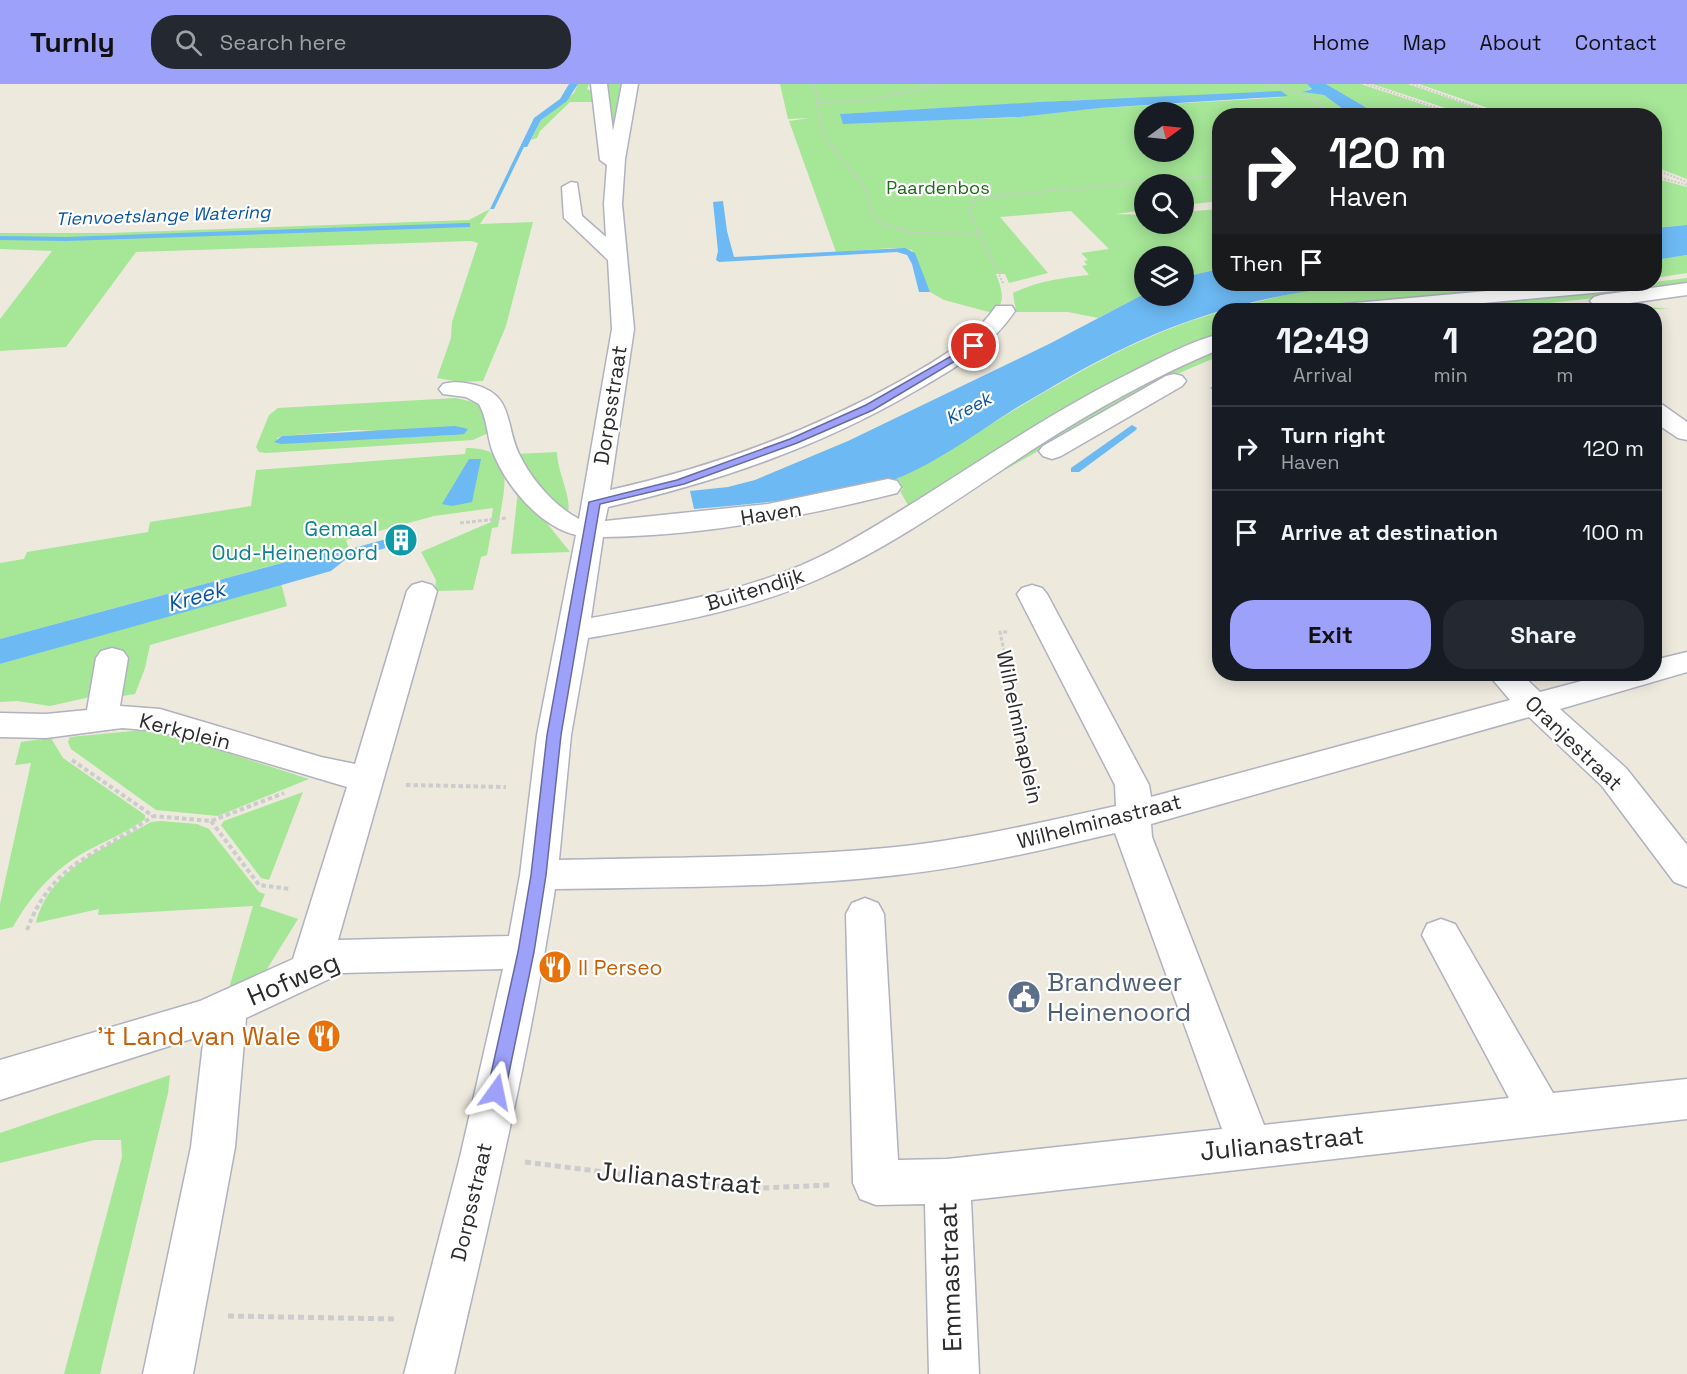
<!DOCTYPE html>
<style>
:root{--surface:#171b24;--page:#242831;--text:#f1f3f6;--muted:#9ea1a6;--line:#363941;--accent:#9ea1fa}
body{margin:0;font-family:"Space Grotesk",sans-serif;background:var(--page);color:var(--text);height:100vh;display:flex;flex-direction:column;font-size:22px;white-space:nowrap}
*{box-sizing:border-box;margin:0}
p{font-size:20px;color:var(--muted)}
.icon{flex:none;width:33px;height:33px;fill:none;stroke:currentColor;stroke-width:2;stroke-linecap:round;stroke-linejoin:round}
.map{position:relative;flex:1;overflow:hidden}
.side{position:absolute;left:1212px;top:219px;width:450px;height:378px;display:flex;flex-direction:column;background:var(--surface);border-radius:24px;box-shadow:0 3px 15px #0003}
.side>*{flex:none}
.hud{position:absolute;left:1212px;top:24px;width:450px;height:183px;border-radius:24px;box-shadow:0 3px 15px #0003;background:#202124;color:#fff;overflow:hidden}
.needle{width:39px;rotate:75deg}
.tools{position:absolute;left:1134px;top:18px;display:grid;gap:12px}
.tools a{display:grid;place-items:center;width:60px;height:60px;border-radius:50%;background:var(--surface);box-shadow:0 3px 15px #0003;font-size:30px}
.pin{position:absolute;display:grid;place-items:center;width:51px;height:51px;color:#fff;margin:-26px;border:3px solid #fff;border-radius:50%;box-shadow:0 2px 6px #0007}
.me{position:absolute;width:66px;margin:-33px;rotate:12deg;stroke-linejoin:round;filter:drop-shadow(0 0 4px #0008)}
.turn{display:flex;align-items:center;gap:21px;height:126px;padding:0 18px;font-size:27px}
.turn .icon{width:78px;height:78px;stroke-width:2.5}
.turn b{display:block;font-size:42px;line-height:51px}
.then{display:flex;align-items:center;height:57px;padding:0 18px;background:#0003;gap:12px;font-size:22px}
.eta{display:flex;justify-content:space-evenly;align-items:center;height:102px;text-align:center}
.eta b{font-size:36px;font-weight:700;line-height:42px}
.primary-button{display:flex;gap:12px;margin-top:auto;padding:12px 18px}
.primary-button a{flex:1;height:69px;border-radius:24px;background:var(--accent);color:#111;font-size:24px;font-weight:700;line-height:69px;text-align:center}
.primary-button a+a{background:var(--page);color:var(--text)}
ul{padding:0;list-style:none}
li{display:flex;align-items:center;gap:18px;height:84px;padding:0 18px;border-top:2px solid var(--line)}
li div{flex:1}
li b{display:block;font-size:22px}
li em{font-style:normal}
header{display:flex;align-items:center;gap:36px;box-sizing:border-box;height:84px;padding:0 30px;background:var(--accent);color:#111}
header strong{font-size:28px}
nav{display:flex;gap:33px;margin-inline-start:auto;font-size:21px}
.search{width:420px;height:54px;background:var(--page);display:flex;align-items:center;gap:15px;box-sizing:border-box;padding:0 21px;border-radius:24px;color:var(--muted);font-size:22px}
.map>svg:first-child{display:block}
.green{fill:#a5e697;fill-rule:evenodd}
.water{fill:#6cb9f3}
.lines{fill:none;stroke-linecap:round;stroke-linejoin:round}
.stream{fill:#6cb9f3;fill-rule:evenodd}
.minor-casing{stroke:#b1b1bf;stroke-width:3}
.path-far3{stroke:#ccc;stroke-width:2;stroke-dasharray:2 1.5;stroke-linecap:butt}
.path-far2{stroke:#ccc;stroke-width:3;stroke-dasharray:4 2;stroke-linecap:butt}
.path-far1{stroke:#ccc;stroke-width:4;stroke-dasharray:4.5 3;stroke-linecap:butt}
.path{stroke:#ccc;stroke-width:5;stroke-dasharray:6 4;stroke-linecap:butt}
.minor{fill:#fff;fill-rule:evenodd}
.route{fill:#9ea1fa;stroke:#6769a2;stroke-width:1.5}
.labels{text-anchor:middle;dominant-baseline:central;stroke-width:4.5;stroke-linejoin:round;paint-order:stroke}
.far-park-label{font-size:18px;fill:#1c6b18;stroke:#fff}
.far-water-label{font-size:18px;font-style:italic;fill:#0954a1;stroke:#fff}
.street-label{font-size:21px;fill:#2b2b2b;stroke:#fff}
.culture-label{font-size:21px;fill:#0d838f;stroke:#fff;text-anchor:end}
.food-label{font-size:21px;fill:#c56008;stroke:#fff;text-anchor:start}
.water-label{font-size:22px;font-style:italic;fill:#0954a1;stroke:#fff}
.near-street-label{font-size:26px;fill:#2b2b2b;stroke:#fff}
.near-service-label{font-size:26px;fill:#4e5e75;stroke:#fff;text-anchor:start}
.near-food-label{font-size:26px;fill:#c56008;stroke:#fff;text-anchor:end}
</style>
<header>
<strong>Turnly</strong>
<div class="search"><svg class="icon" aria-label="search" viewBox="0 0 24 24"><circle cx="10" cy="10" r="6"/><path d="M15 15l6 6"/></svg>Search here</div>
<nav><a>Home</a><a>Map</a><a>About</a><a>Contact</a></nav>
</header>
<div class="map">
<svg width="1687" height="1290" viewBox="0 0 1687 1290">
<rect width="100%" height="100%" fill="#ede9dd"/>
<!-- green -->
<g class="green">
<polygon points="578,0 589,0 587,5 594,8 594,18 570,18 540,47 537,54 531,56 541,36 574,9"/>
<polygon points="604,0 623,0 614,59"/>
<path d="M 780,0 L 1307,0 L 1312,4 L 1303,8 L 1324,11 L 1351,31 L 1220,32 L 1219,117 L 1184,121 L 1184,100 L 1144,100 L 1144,126 L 1116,130 L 1144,131 L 1144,140 L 1184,140 L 1184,128 L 1219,125 L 1219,185 L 1184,193 L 1184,172 L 1144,172 L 1144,210 L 1098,234 L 1068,228 L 1016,228 L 1013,209 C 1038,197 1062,194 1089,191 L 1082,182 L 1087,181 L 1084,177 L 1088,176 L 1081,169 L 1109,165 L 1071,127 L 1000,133 L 1048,189 L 1009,199 L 1005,190 L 996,190 C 1001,203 1009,223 989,228 L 944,216 L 930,208 L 912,166 L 892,164 L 836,168 L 789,37 L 810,34 L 788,35 ZM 1287,13 L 1100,24 L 1008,34 L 926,36 L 840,30 L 1081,16 ZM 1144,28 L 1184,28 L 1184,68 L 1144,68 Z"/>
<polygon points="1326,0 1361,0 1455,31 1379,31"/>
<polygon points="1372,0 1408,0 1498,31 1467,31"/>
<polygon points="1419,0 1687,0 1687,95 1655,83 1654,32 1508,31"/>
<polygon points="1654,94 1687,103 1687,141 1655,144"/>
<polygon points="490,125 480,140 533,138 506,242 483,297 459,298 437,294 451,254 452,238 478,159 471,157 136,168 66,263 0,267 0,235 52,167 0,165 0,149 109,149 469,136"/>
<polygon points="1687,171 1687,189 1655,194 1654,176"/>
<polygon points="1687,194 1687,202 1641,209 1486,226 1368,226 1568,209"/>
<polygon points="1377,200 1609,200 1326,226 1224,226 1301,207"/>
<polygon points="1601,219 1670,225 1572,226 1568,223"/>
<path d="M 1219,228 L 1219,254 L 912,428 L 900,407 L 903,405 L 895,396 C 1003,338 1101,262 1219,228 Z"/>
<polygon points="1219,260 1219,272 1170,293 960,411 1085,325"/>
<path d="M 456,314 L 473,318 L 486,326 L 488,349 L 473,356 L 266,369 L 259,368 L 256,363 L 269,331 L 278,324 ZM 358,346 L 454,351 L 277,359 L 277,354 L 282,352 Z"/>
<path d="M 466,364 C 520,363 503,408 498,443 L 492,444 L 487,471 L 481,473 L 473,506 L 435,507 L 436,496 L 421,468 L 491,438 L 493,424 L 434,432 L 346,456 L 349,465 L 332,470 L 329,466 L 0,555 L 0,479 L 24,475 L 27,468 L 148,448 L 150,438 L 251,422 L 256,386 L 465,370 Z"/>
<path d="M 557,368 C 557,387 572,414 568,428 L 539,404 L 516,370 Z"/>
<polygon points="518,407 521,407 570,468 511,470"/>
<polygon points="281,499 287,522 150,561 145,584 135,610 122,612 126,571 97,577 90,613 50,622 17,617 0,618 0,580"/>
<polygon points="153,645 309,695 218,732 156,726 71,665 68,658 70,653"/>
<path d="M 51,654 L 63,674 L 145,731 L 145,735 C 126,749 103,758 83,769 C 52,787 30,813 13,843 L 0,846 L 0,820 L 31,679 L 15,681 L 21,658 Z"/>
<polygon points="303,708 269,796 261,794 221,741 224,737"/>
<path d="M 161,737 L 197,740 L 209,745 L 259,808 L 265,810 L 260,822 L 298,835 L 262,893 L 229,904 L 253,822 L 98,831 L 99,825 L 36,839 C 49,785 107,763 151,738 Z"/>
<polygon points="170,991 168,1009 100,1290 64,1290 122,1073 121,1056 94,1056 0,1079 0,1049"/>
</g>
<!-- water -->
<g class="water">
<polygon points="569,0 578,0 567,17 541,36 527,63 524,63 494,125 490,125 534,34 560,15"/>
<polygon points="1307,0 1326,0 1379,31 1351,31 1324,11 1302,8 1312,5"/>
<polygon points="1281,7 1288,12 1100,24 1020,33 843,40 840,30 1040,18"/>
<polygon points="723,117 727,147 734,173 905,164 915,169 930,208 919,208 912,180 907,171 897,168 719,178 716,176 718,167 713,118"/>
<polygon points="1687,141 1687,171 1655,176 1655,144"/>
<path d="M 1219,185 L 1220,200 L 1377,200 C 1286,205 1198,227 1116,268 C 1083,284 1052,303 1021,321 C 980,346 941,377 896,395 C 881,401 863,403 847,406 C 796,416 745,421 694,425 L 690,407 L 728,403 L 755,396 L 848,357 L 1051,259 L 1144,210 L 1184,212 L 1184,193 Z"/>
<polygon points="455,342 468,345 464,350 454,351 281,360 274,358 282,352"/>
<polygon points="469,375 481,375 472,418 452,422 442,420"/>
<polygon points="390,454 393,462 346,475 331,487 0,580 0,555 330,466 332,470"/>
</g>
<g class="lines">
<!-- stream -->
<g class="stream">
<polygon points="467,139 470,139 470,143 66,157 0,156 0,152 66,153"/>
<polygon points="1220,299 1220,306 1215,307 1210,304"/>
<polygon points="1132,341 1137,344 1136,346 1079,388 1071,388 1071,384"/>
</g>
<defs>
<g id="minor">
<path d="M 591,0 L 607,0 L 613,47 L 622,0 L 638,0 L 625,75 L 622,120 L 634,245 L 610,406 C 714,383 811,347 904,295 C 939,275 973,256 996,222 L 1012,222 L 1015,227 C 990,264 955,284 917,306 C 820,363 717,398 608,423 L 605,437 L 768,420 L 888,395 L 897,397 L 901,403 L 897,409 C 802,433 702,452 603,453 L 591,534 C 675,519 759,506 835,465 C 936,410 1028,339 1132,288 C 1160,274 1189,258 1220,250 L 1220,265 C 1155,292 1094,326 1035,364 C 966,409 897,460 821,494 C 747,527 666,540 588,554 L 571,651 L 559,776 C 671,773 785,774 896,763 C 971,755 1043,738 1116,722 L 1115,701 L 1017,510 L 1022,504 L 1032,501 L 1042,504 L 1047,510 L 1149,701 L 1151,713 L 1510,616 L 1488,590 L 1521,590 L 1540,608 L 1608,590 L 1654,590 L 1654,576 L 1687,568 L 1687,588 L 1560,625 L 1626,684 L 1687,761 L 1687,803 L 1674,798 L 1602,702 L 1529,633 L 1151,740 L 1152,753 L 1264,1041 L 1509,1014 L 1422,851 L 1427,840 L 1441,835 L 1455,840 L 1553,1009 L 1687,995 L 1687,1035 L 971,1116 L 979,1290 L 929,1290 L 925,1120 L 876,1121 L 860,1115 L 853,1099 L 846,830 L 852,819 L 865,814 L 878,819 L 884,830 L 898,1076 L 947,1075 L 1222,1045 L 1115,749 C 1043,766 971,783 897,791 C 784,804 669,803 555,805 C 530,968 491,1129 454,1290 L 404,1290 L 460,1073 L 503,885 L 342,889 L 246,934 L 235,1063 L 193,1290 L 143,1290 L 191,1063 L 204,951 L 0,1016 L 0,976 L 200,917 L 293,875 L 347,703 L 159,647 L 122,644 L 46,654 L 0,653 L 0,629 L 46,630 L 87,626 L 96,574 L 101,567 L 112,564 L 123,567 L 128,574 L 120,622 L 160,625 L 321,673 L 355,680 L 407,507 L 412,501 L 422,498 L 432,501 L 437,507 L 338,856 L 509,852 L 520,791 L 537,651 L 576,451 C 539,442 505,401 492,366 C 487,351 487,334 479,320 L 466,313 L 443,310 L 439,305 L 443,300 C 453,297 464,298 475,301 C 514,311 505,341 519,370 C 531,395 554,422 579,435 L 612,245 L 608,176 L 564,134 L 562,103 L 571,98 L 577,99 L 582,132 L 606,153 L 604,120 L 607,81 L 600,76 Z"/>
<polygon points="1687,199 1687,211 1601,223 1594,221 1590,217 1594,213 1601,211"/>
<polygon points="1563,200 1635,200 1632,204 1625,206 1408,226 1333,226 1336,221 1344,220"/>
<polygon points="1174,290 1182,292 1186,297 1182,302 1061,372 1052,375 1043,372 1039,367 1043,362 1166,292"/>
<polygon points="1654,319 1663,321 1687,338 1687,356 1678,354 1654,338"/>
</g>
</defs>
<!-- minor casing -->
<use href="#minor" class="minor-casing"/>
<!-- path-far3 -->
<g class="path-far3">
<polyline points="813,0 817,12 822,50 866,105 873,131 880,139 909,148 980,150"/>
<path d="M 1266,0 C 1287,6 1317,11 1329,32"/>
<polyline points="1367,0 1461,32"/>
<polyline points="1413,0 1502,32"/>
<polyline points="819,19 874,15 941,0"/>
<polyline points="1654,85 1687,98"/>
<polyline points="1654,92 1687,101"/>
<polyline points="1003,199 971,132 969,124 973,118 993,112 1220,91"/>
</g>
<!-- path-far2 -->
<g class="path-far2">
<polyline points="460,439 506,434"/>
<polyline points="1008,586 1000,548 1009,548"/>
</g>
<!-- path-far1 -->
<g class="path-far1">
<polyline points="1008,585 1036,717"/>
<polyline points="72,676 153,732 211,737 284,709"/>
<polyline points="406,701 506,703"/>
<polyline points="211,737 259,801 290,805"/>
<path d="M 27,846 C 53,776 98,772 153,732"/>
</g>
<!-- path -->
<g class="path">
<polyline points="525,1078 740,1105 830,1101"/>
<polyline points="228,1232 395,1235"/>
</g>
<!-- minor -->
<use href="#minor" class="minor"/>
</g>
<!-- route -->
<polygon class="route" points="974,259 979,262 977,264 873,326 797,359 684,400 600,420 561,651 546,791 534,868 505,1008 502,1014 496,1017 490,1014 487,1008 518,868 531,791 547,651 589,418 677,396 790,355 866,321"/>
<!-- icons -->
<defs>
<symbol id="building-disc" viewBox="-11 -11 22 22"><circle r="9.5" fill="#0f9aa8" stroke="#fff"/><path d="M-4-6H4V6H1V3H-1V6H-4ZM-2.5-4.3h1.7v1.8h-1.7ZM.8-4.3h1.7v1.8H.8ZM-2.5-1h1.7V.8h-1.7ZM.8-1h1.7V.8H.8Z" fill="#fff"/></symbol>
<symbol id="restaurant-disc" viewBox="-11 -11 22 22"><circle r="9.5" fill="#e8710a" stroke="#fff"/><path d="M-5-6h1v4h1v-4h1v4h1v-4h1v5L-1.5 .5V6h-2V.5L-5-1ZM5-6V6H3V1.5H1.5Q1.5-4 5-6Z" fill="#fff"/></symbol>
<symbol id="civic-disc" viewBox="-11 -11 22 22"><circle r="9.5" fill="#5c6f8a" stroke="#fff"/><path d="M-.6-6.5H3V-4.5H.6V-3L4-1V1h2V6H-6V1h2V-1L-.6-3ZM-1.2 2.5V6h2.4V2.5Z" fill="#fff"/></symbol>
</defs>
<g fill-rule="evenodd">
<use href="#building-disc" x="382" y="437" width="38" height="38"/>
<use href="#restaurant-disc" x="536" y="864" width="38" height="38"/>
<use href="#civic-disc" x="1005" y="894" width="38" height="38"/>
<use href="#restaurant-disc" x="305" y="933" width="38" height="38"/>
</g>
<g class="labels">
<!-- far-park labels -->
<g class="far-park-label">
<text x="938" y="103">Paardenbos</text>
</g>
<!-- far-water labels -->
<g class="far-water-label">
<text transform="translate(163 131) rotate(-2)">Tienvoetslange Watering</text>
<text transform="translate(968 324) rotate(-28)">Kreek</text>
</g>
<!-- street labels -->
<g class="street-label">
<text transform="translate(610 321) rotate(-81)">Dorpsstraat</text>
<text transform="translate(771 429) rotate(-9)">Haven</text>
<text transform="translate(755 505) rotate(-17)">Buitendijk</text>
<text transform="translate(1020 643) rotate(78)">Wilhelminaplein</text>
<text transform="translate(185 647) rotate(14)">Kerkplein</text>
<text transform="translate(1574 659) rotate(44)">Oranjestraat</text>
<text transform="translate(1099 737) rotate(-14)">Wilhelminastraat</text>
<text transform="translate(471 1118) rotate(-77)">Dorpsstraat</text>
</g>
<!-- culture labels -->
<g class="culture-label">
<text x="378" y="444">Gemaal<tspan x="378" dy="24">Oud-Heinenoord</tspan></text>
</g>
<!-- food labels -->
<g class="food-label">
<text x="578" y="883">Il Perseo</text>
</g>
<!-- water labels -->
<g class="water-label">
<text transform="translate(196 512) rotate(-16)">Kreek</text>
</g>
<!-- near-street labels -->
<g class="near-street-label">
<text transform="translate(293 895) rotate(-23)">Hofweg</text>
<text transform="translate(1282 1059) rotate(-6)">Julianastraat</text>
<text transform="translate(679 1094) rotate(5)">Julianastraat</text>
<text transform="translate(950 1193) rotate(-92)">Emmastraat</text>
</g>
<!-- near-service labels -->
<g class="near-service-label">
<text x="1047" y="898">Brandweer<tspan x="1047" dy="30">Heinenoord</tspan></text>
</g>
<!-- near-food labels -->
<g class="near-food-label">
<text x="301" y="952">'t Land van Wale</text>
</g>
</g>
</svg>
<div class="tools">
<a><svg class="needle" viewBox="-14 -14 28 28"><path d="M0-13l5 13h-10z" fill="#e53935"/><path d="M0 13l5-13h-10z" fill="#9ea1a6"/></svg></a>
<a><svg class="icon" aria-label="search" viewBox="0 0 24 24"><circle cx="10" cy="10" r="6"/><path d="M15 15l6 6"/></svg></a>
<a><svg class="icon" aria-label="layers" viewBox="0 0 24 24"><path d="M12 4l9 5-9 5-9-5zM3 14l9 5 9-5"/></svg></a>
</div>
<div class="pin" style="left:974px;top:262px;background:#d93025"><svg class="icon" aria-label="arrive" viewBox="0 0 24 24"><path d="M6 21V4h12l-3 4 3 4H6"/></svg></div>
<svg class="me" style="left:496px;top:1008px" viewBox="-20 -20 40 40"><path d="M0-17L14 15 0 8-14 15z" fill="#9ea1fa" stroke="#fff" stroke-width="4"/></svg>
<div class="hud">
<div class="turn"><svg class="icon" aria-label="right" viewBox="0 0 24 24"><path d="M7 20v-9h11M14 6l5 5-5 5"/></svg><div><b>120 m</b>Haven</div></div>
<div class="then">Then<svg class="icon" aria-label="arrive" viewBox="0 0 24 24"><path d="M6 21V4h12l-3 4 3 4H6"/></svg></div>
</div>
<section class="side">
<div class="eta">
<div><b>12:49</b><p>Arrival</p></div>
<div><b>1</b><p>min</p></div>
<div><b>220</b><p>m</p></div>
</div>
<ul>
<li><svg class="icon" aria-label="right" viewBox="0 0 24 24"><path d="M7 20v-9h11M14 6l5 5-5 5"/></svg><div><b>Turn right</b><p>Haven</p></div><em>120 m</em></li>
<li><svg class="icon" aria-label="arrive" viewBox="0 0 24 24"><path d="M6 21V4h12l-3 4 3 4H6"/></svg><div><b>Arrive at destination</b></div><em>100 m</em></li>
</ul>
<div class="primary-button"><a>Exit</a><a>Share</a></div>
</section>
</div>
